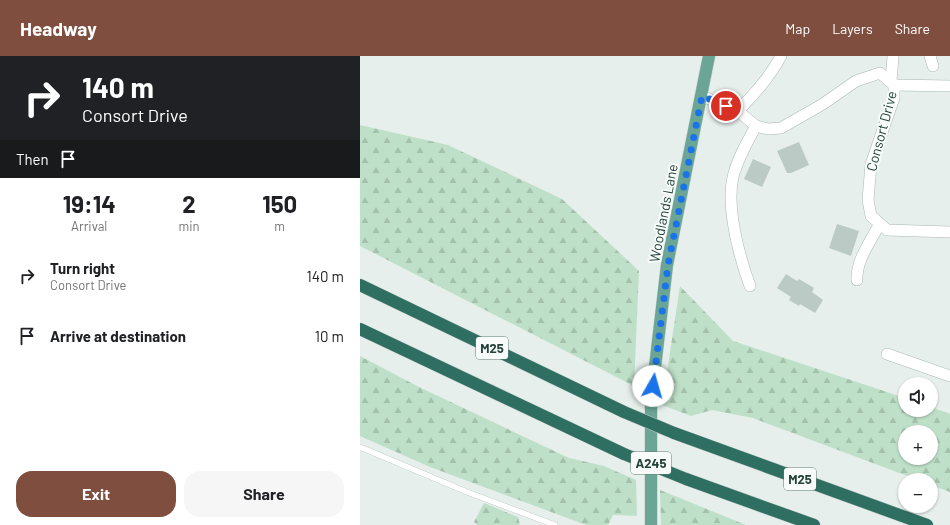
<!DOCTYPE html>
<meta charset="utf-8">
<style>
:root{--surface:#fff;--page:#f6f6f6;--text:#202124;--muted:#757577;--accent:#7f4e3f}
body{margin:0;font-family:Barlow,sans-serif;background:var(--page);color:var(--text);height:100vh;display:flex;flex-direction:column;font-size:15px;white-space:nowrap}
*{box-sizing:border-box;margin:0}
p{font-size:13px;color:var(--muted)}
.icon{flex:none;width:22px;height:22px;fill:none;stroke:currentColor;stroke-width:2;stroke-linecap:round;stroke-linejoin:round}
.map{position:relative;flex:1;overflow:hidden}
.sheet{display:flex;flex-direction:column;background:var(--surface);width:360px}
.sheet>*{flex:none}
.guide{background:#202124;color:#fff;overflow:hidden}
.buttons{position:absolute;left:538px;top:321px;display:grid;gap:8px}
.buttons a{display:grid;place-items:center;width:40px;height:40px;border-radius:50%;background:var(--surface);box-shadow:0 1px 3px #0004;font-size:20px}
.pin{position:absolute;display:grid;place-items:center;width:34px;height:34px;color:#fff;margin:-17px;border:2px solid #fff;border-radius:50%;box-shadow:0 1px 4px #0007}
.me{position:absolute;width:44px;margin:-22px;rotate:7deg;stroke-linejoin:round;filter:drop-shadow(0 0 3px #0008)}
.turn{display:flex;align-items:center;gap:14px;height:84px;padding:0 16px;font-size:18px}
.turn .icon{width:52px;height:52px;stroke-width:2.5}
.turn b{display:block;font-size:28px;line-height:34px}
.then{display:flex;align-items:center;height:38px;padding:0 16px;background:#0003;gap:8px;font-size:15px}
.eta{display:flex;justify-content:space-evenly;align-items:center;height:68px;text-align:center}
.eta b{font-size:24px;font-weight:700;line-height:28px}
.primary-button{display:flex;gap:8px;margin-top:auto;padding:8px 16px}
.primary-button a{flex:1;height:46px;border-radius:16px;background:var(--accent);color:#fff;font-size:16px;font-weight:700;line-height:46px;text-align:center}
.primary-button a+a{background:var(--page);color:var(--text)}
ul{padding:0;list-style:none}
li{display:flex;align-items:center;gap:12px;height:60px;padding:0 16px}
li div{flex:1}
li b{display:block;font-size:15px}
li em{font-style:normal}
header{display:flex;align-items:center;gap:24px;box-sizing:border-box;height:56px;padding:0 20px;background:var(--accent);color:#fff}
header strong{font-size:19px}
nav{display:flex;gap:22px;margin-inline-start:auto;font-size:14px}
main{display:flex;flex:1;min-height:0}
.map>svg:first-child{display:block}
.forest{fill:url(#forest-firs);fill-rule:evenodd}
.building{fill:#bbcac4}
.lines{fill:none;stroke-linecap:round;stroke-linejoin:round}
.lane-casing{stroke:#a8b8b2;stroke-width:6}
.street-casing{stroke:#a8b8b2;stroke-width:12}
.primary-casing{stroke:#c2cac8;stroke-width:13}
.highway-casing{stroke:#c2cac8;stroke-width:13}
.lane{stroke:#fff;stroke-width:5.5}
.street{stroke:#fff;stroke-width:11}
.primary{stroke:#6aa596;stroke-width:12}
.highway{stroke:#2f6f62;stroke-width:12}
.highway-bridge-casing{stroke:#c2cac8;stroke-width:13;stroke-linecap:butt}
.highway-bridge{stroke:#2f6f62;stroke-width:12}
.route{stroke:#1a73e8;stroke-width:7;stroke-dasharray:0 12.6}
.labels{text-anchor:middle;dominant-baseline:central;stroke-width:4;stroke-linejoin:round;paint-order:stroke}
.shield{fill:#f7fbf9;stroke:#637a73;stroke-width:1}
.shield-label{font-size:13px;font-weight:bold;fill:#24423a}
.street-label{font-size:14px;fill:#24423a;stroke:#f7fbf9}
</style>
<header>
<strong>Headway</strong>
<nav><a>Map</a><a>Layers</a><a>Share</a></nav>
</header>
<main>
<section class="sheet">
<div class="guide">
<div class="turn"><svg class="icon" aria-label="right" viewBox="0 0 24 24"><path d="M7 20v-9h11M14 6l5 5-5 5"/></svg><div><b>140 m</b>Consort Drive</div></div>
<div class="then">Then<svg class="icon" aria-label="arrive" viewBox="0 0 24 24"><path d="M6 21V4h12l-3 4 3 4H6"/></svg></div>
</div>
<div class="eta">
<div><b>19:14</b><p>Arrival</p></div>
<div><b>2</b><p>min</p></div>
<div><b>150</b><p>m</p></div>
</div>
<ul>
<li><svg class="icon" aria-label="right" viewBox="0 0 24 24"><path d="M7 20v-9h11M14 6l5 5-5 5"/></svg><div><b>Turn right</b><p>Consort Drive</p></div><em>140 m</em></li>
<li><svg class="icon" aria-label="arrive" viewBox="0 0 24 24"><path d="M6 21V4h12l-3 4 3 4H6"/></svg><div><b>Arrive at destination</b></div><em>10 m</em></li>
</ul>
<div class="primary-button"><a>Exit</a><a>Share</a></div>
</section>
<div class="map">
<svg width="590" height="469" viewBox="0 0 590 469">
<defs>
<pattern id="forest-firs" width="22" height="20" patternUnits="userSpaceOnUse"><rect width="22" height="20" fill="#bfe0c8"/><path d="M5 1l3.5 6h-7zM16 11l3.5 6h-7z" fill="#a4c1ad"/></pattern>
</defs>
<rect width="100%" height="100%" fill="#e6efeb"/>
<!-- forest -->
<g class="forest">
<polygon points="0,69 88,89 202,143 279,215 274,330 0,190"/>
<path d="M 320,230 L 373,285 L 545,342 L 545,354 L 571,354 L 571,351 L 590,358 L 590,436 L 571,429 L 571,424 L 558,424 L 393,362 L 352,354 L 331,360 L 302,349 ZM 545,376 L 571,376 L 571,402 L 545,402 Z"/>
<polygon points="0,300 59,331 209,402 244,410 276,424 277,460 253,459 248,469 226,469 70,411 0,380"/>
<polygon points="300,434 310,438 386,469 301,469"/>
<polygon points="124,447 158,461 160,469 117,469 114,466"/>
</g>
<!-- building -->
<g class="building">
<polygon points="439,86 449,109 431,117 427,117 417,95"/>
<polygon points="393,103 411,111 402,131 384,123"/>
<polygon points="477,168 499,175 491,200 469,192"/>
<polygon points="426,218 437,225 439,223 454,232 452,236 463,244 455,257 440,248 439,250 429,244 431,241 417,232"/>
</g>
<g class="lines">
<defs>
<polyline id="lane" points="0,391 107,436 195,469"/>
<g id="street">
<polyline points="570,0 573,10"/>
<polyline points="531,26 533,0"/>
<polyline points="534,29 590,30"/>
<polyline points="342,40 378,55 396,70 408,73 421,72 463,48 496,25 520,17 534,29 534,42 511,108 508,144 511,160 527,174 590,176"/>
<path d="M 378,55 C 394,38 410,21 421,0"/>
<path d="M 497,224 C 496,205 510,186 519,169"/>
<path d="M 390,230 C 379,200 366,151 373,121 C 377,104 387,86 396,70"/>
<polyline points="527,298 590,320"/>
</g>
<polyline id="primary" points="291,469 291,345 307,209 349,0"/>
<g id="highway">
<polyline points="0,229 264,356"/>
<polyline points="0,273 264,398"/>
<polyline points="314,377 567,469"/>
<polyline points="326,423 454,469"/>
</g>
</defs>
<!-- lane casing -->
<use href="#lane" class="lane-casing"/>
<!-- street casing -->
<use href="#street" class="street-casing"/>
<!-- primary casing -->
<use href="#primary" class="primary-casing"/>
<!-- highway casing -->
<use href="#highway" class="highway-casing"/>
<!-- lane -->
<use href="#lane" class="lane"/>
<!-- street -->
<use href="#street" class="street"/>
<!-- primary -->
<use href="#primary" class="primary"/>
<!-- highway -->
<use href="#highway" class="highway"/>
<defs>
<g id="highway-bridge">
<polyline points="264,356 314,377"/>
<polyline points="264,398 326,423"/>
</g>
</defs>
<!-- highway-bridge casing -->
<use href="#highway-bridge" class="highway-bridge-casing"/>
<!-- highway-bridge -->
<use href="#highway-bridge" class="highway-bridge"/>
</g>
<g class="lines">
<!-- route -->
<polyline class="route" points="293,330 308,209 342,40 366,50"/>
</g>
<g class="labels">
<!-- shield labels -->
<g class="shield">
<rect x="116" y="281" width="32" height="22" rx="3"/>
<rect x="271" y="396" width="40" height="22" rx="3"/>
<rect x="424" y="412" width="32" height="22" rx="3"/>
</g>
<g class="shield-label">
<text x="132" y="292">M25</text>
<text x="291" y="407">A245</text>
<text x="440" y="423">M25</text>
</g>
<!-- street labels -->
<g class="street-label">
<text transform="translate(521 75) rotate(-75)">Consort Drive</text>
<text transform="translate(303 157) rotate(-79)">Woodlands Lane</text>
</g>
</g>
</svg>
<div class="buttons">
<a><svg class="icon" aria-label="sound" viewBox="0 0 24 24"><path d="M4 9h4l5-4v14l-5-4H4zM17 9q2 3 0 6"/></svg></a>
<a>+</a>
<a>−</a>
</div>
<div class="pin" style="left:366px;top:50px;background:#d93025"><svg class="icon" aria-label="arrive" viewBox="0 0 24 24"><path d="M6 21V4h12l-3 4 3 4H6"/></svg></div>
<svg class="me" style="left:293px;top:330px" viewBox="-20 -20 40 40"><circle r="19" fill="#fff"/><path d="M0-13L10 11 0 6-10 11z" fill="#1a73e8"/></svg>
</div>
</main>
